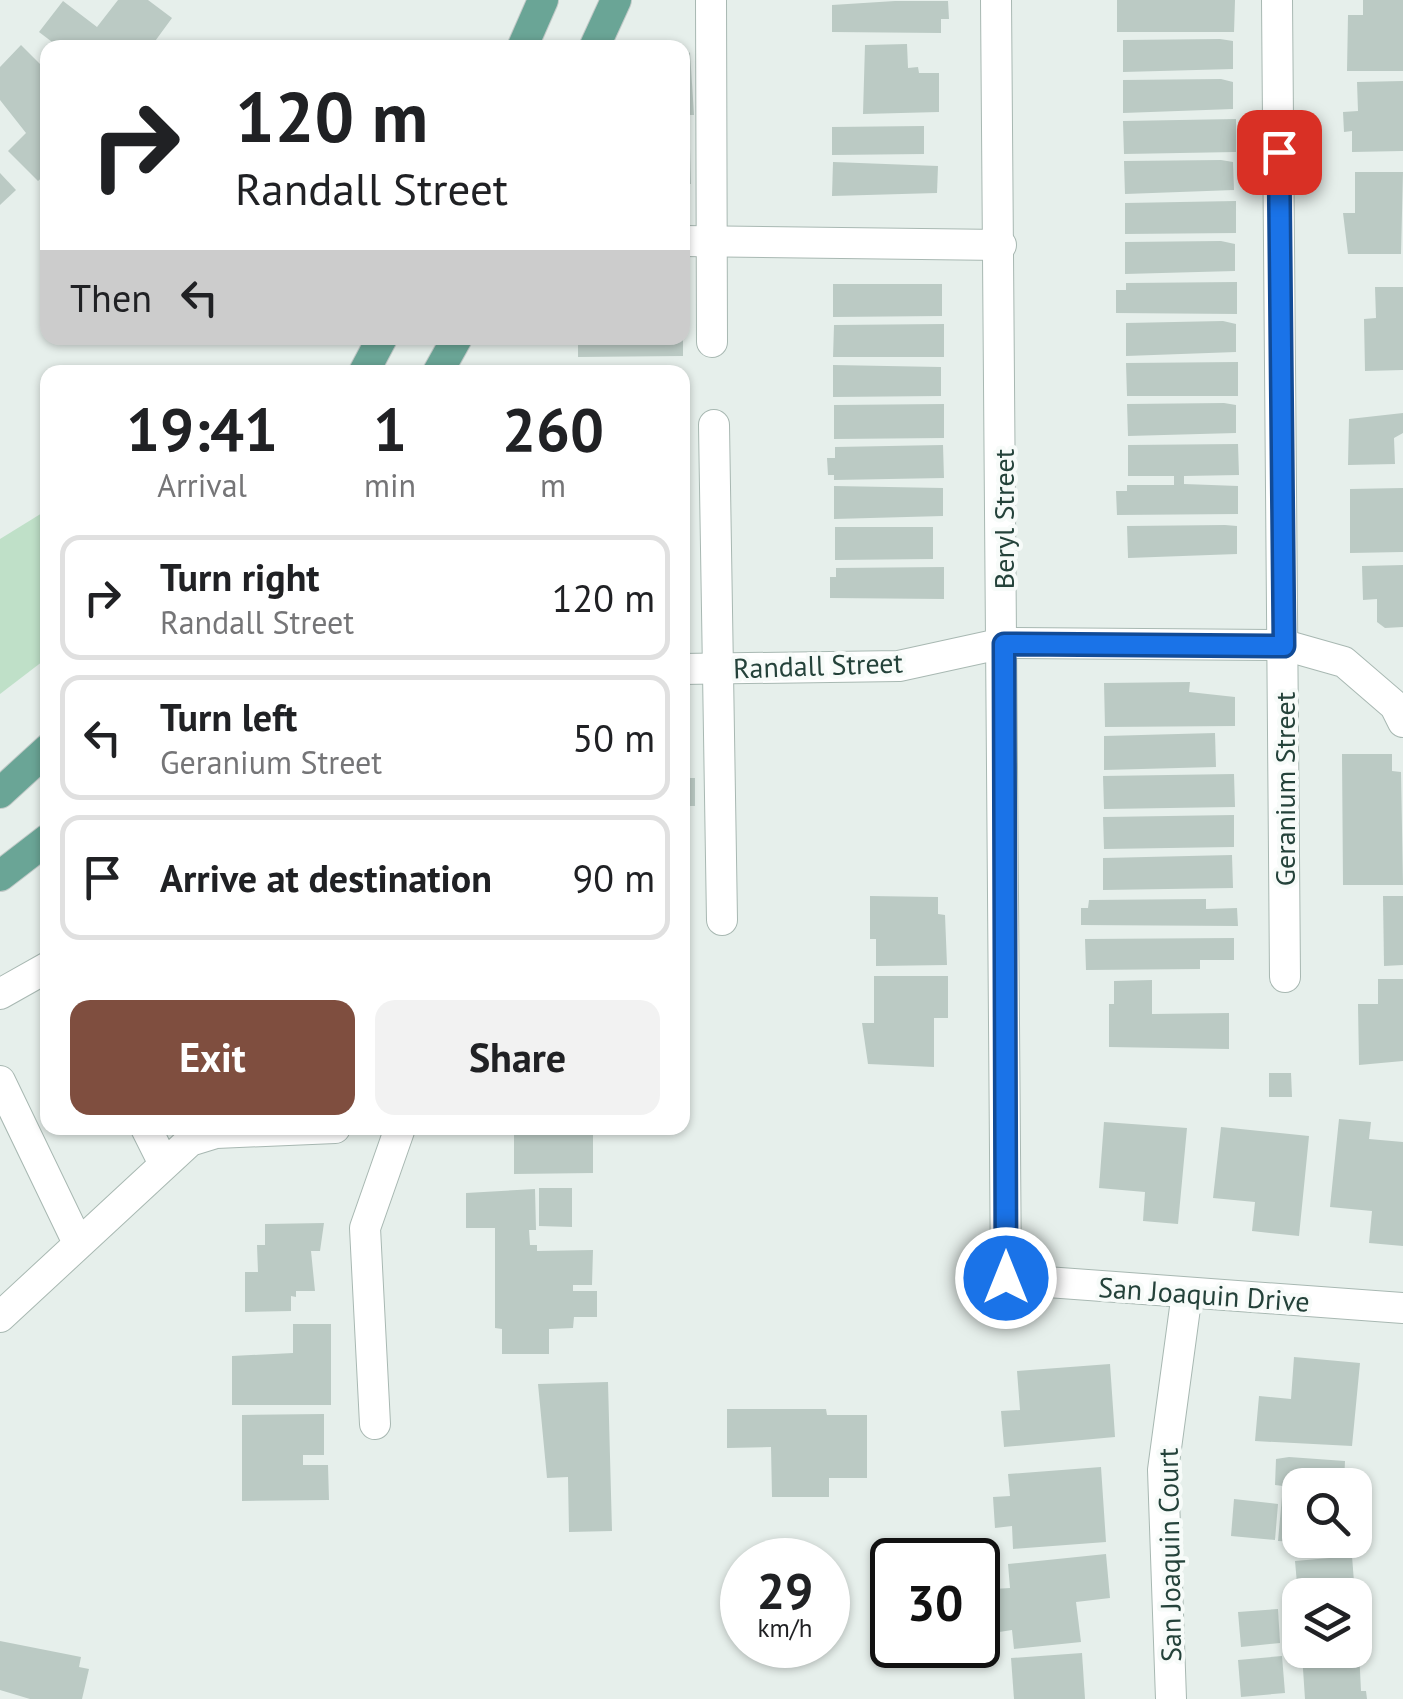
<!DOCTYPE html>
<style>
:root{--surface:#fff;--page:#f2f2f2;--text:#202124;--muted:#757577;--line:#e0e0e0;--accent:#7f4e3f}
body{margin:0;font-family:"PT Sans",sans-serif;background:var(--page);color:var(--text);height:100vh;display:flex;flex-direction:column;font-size:38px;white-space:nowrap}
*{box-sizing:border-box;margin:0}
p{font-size:32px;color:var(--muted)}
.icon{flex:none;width:55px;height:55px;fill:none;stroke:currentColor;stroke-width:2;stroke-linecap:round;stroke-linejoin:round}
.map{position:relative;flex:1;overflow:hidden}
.details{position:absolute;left:40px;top:365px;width:650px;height:770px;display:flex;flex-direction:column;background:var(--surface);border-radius:20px;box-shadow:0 2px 8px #0004}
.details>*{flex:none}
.banner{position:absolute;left:40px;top:40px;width:650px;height:305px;border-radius:20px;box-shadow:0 2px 8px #0004;background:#fff;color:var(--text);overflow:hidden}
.controls{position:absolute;left:1282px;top:1468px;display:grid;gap:20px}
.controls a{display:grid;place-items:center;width:90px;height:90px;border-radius:20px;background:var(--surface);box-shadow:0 2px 8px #0004;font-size:50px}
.speed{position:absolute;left:720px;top:1538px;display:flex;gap:20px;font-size:50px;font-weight:700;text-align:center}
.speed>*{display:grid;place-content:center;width:130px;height:130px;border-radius:50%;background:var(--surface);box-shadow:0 2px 8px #0004;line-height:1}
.speed small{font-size:25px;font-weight:400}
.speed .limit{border:5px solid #111;border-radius:15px;background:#fff;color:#111}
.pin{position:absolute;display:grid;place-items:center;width:85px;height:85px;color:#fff;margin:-42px;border-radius:20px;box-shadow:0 5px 15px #0006}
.me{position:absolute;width:110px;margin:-55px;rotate:0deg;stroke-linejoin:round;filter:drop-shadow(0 0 8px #0008)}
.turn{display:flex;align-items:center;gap:35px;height:210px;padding:0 30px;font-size:45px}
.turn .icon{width:130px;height:130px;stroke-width:2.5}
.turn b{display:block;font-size:70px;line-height:85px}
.then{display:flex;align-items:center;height:95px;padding:0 30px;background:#0003;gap:20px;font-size:38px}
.eta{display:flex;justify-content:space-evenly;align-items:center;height:170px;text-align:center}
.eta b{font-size:60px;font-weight:700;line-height:70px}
.cta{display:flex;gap:20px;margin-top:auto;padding:20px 30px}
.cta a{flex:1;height:115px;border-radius:20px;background:var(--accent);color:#fff;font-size:40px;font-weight:700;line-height:115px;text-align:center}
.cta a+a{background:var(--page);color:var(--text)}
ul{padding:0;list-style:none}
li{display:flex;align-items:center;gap:30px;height:125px;margin:0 20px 15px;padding:0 10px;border:5px solid var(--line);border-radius:20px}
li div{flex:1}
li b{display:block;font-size:38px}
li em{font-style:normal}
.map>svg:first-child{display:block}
.green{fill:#bfe0c8}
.building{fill:#bbcac4}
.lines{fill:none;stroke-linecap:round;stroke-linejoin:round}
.minor-casing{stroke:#a8b8b2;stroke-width:32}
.major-casing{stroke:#c2cac8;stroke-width:32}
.minor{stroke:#fff;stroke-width:30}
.major{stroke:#6aa596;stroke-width:30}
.route-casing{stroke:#114b97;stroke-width:25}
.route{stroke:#1a73e8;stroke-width:18}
.labels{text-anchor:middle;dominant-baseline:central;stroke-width:8;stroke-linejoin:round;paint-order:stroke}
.street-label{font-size:28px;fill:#24423a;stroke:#f7fbf9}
</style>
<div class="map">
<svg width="1403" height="1699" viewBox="0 0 1403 1699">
<rect width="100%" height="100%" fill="#e6efeb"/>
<!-- green -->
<polygon class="green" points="47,510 47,658 0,694 0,539"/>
<!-- building -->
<g class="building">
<polygon points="118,0 148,0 172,18 150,48 60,48 39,32 63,1 97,27"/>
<polygon points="1117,0 1235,0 1234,32 1117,32"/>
<polygon points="1363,0 1403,0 1403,71 1347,71 1348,15 1363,15"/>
<polygon points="895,1 948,1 949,19 941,19 941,33 832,32 832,5"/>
<polygon points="1220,39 1233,41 1233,69 1123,72 1123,40"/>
<polygon points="907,44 908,68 918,67 919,73 939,73 939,112 863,114 865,45"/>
<polygon points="21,45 48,72 48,172 38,181 8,151 26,133 0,100 0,67"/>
<polygon points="690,52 694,115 682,115 682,60"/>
<polygon points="1221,79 1233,82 1233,109 1123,113 1123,80"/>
<polygon points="1403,81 1403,151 1352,152 1352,131 1344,132 1343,112 1358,111 1357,82"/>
<polygon points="1236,119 1236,152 1124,154 1123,121"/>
<polygon points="924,126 924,154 832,155 832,127"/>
<polygon points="690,148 691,184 682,184 682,149"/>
<polygon points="1221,160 1233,162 1234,190 1125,194 1124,161"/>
<polygon points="833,162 938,166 937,193 832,196"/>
<polygon points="1355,172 1403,172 1401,254 1348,254 1343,213 1355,213"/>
<polygon points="0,173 16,190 0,205"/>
<polygon points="1236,201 1236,233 1125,234 1125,203"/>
<polygon points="1221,241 1235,244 1235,271 1125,274 1125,242"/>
<polygon points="1237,282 1237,314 1116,313 1116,290 1126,290 1126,283"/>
<polygon points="833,284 942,284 942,316 833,317"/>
<polygon points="1375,287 1403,287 1403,370 1365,371 1364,319 1376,318"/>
<polygon points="1223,321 1236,324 1236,352 1126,356 1126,323"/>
<polygon points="944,324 944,357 833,357 834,325"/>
<polygon points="578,338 683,338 683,356 578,357"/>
<polygon points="1238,362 1238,396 1127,396 1126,363"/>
<polygon points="833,365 941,367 941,396 833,397"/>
<polygon points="1224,403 1236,405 1236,433 1128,436 1127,404"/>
<polygon points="944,404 944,438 834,439 834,405"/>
<polygon points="1403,413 1403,433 1394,438 1395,464 1348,465 1349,419"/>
<polygon points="1238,444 1239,475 1184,476 1184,484 1238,486 1238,514 1117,515 1116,491 1127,491 1127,485 1174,485 1174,476 1128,476 1128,445"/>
<polygon points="943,445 944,478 834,480 834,475 828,475 827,458 835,458 835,447"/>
<polygon points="834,486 943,488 943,516 834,519"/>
<polygon points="1403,488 1403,552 1350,553 1350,489"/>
<polygon points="1225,525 1237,526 1237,554 1128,558 1127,526"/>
<polygon points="835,527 933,527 933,559 835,560"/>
<rect x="682" y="543" width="6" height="65"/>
<polygon points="1403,565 1403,627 1385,628 1377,622 1377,599 1363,600 1362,566"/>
<polygon points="944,567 944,599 830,598 830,577 836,577 836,568"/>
<polygon points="1190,682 1189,692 1235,697 1235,726 1105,727 1104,683"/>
<polygon points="1215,733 1216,767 1104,770 1104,736"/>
<polygon points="1342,754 1392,754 1392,771 1401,772 1403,885 1343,885"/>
<polygon points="1234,774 1235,807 1104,809 1103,776"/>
<rect x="682" y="778" width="13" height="28"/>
<polygon points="1234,815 1234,847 1104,849 1103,817"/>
<polygon points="1232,855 1233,888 1103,890 1103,858"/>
<polygon points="870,896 938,897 938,914 945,915 947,965 876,966 876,939 870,939"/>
<polygon points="1383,896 1403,896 1403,965 1384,966"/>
<polygon points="1206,899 1206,909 1237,908 1238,926 1081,925 1081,908 1088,908 1089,900"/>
<polygon points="1234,938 1234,960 1200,960 1200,969 1086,970 1085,939"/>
<polygon points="874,976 948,976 948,1018 934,1018 934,1067 868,1064 862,1023 874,1023"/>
<polygon points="1378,979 1403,979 1403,1061 1359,1065 1358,1004 1378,1004"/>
<polygon points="1152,980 1152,1014 1229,1013 1229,1049 1109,1047 1109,1004 1114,1004 1114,981"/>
<polygon points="1269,1073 1291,1073 1292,1097 1269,1097"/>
<polygon points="1339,1119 1371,1122 1369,1139 1403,1142 1403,1246 1369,1243 1372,1211 1330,1207"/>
<polygon points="1104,1122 1187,1128 1178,1224 1143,1221 1145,1192 1099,1188"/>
<polygon points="1221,1127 1309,1136 1299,1236 1252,1231 1255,1202 1213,1198"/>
<polygon points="529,1128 593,1128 593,1173 514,1174 514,1130"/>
<polygon points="539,1188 572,1188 572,1227 539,1226"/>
<polygon points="535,1189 536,1230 529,1230 530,1245 537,1245 537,1251 593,1250 592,1285 573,1285 573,1291 597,1291 597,1317 574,1317 573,1328 549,1329 549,1354 502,1354 502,1329 495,1328 495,1228 466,1228 466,1193"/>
<polygon points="324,1223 320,1251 311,1251 315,1291 296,1291 296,1297 291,1296 291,1311 245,1312 245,1272 258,1272 257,1245 265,1245 265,1224"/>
<polygon points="293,1324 331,1324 331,1405 232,1405 232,1356 293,1353"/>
<polygon points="1294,1357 1360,1363 1352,1446 1255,1441 1259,1396 1291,1399"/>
<polygon points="1110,1364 1115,1437 1004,1447 1001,1411 1020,1410 1017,1371"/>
<polygon points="608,1382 612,1531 569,1532 568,1477 547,1478 538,1384"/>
<polygon points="727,1409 826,1409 827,1415 867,1415 867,1478 829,1478 829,1497 772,1497 771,1447 727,1448"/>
<polygon points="324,1414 324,1455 303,1455 303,1465 328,1465 329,1500 242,1501 242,1415"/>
<polygon points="1289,1457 1345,1461 1344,1485 1300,1485 1300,1542 1278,1541 1283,1486 1275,1485 1276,1459"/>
<polygon points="1101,1467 1106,1542 1013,1549 1012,1526 995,1528 993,1497 1010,1496 1008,1474"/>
<polygon points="1234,1499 1278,1504 1275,1540 1231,1536"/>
<polygon points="1106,1554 1110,1598 1076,1602 1081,1642 1014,1649 1012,1630 999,1632 994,1589 1010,1588 1008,1564"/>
<polygon points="1352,1556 1355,1595 1298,1595 1295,1561"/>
<polygon points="1278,1609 1280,1643 1241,1647 1238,1612"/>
<polygon points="0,1641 81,1657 79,1667 89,1669 82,1699 30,1699 0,1690"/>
<polygon points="1359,1650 1361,1691 1366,1691 1367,1699 1305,1699 1302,1654"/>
<polygon points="1082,1653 1085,1699 1014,1699 1011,1658"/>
<polygon points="1282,1656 1285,1693 1241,1697 1238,1660"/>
</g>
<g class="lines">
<defs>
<g id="minor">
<polyline points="711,0 712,342"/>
<polyline points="996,0 1006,1279 1403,1308"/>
<polyline points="1277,0 1285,977"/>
<polyline points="682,241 1001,245"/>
<polyline points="714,425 722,920"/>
<polyline points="682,669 899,666 1004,643 1284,645 1344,662 1395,706 1403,722"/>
<polyline points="0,994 48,967"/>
<polyline points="0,1081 78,1243"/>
<polyline points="146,1128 164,1164"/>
<polyline points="0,1317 190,1141 216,1133 335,1128"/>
<polyline points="375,1424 365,1228 400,1128"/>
<polyline points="1171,1699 1163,1470 1187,1293"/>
</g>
<g id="major">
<polyline points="522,48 543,0"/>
<polyline points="594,48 616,0"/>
<polyline points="364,372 382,338"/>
<polyline points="438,372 457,338"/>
<polyline points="0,793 48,749"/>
<polyline points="0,876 48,839"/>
</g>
</defs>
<!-- minor casing -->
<use href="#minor" class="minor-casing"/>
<!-- major casing -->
<use href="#major" class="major-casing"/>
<!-- minor -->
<use href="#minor" class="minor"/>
<!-- major -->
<use href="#major" class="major"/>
</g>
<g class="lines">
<defs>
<polyline id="route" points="1006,1278 1004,644 1284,646 1279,152"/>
</defs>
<!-- route casing -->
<use href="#route" class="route-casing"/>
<!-- route -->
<use href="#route" class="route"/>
</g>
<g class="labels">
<!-- street labels -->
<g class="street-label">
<text transform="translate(1003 519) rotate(-90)">Beryl Street</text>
<text transform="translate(818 665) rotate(-2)">Randall Street</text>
<text transform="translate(1284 789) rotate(-90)">Geranium Street</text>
<text transform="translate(1204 1294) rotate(4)">San Joaquin Drive</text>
<text transform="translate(1169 1555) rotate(-91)">San Joaquin Court</text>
</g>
</g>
</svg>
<div class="controls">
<a><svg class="icon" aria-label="search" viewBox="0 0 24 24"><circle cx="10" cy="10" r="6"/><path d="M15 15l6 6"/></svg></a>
<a><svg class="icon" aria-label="layers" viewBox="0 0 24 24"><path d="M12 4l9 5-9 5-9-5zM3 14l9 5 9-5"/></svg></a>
</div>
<div class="speed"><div>29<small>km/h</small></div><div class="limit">30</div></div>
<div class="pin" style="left:1279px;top:152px;background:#d93025"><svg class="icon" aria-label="arrive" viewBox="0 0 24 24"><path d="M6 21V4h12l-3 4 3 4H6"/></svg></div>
<svg class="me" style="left:1006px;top:1278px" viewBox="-20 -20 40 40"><circle r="17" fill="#1a73e8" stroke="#fff" stroke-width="3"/><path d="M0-11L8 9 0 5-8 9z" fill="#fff"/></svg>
<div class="banner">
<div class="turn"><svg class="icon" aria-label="right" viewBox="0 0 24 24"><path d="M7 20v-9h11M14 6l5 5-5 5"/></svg><div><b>120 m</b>Randall Street</div></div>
<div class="then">Then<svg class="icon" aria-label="left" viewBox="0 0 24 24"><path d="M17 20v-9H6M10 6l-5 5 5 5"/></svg></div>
</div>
<section class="details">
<div class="eta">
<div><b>19:41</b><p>Arrival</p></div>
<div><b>1</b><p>min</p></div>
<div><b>260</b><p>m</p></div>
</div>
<ul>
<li><svg class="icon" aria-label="right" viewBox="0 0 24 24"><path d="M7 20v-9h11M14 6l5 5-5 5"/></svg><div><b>Turn right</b><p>Randall Street</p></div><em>120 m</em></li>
<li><svg class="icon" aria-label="left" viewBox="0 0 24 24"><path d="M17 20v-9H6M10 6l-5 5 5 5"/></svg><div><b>Turn left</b><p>Geranium Street</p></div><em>50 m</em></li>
<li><svg class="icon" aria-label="arrive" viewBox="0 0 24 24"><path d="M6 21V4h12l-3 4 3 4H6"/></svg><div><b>Arrive at destination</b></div><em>90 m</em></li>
</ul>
<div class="cta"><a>Exit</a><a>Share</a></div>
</section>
</div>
